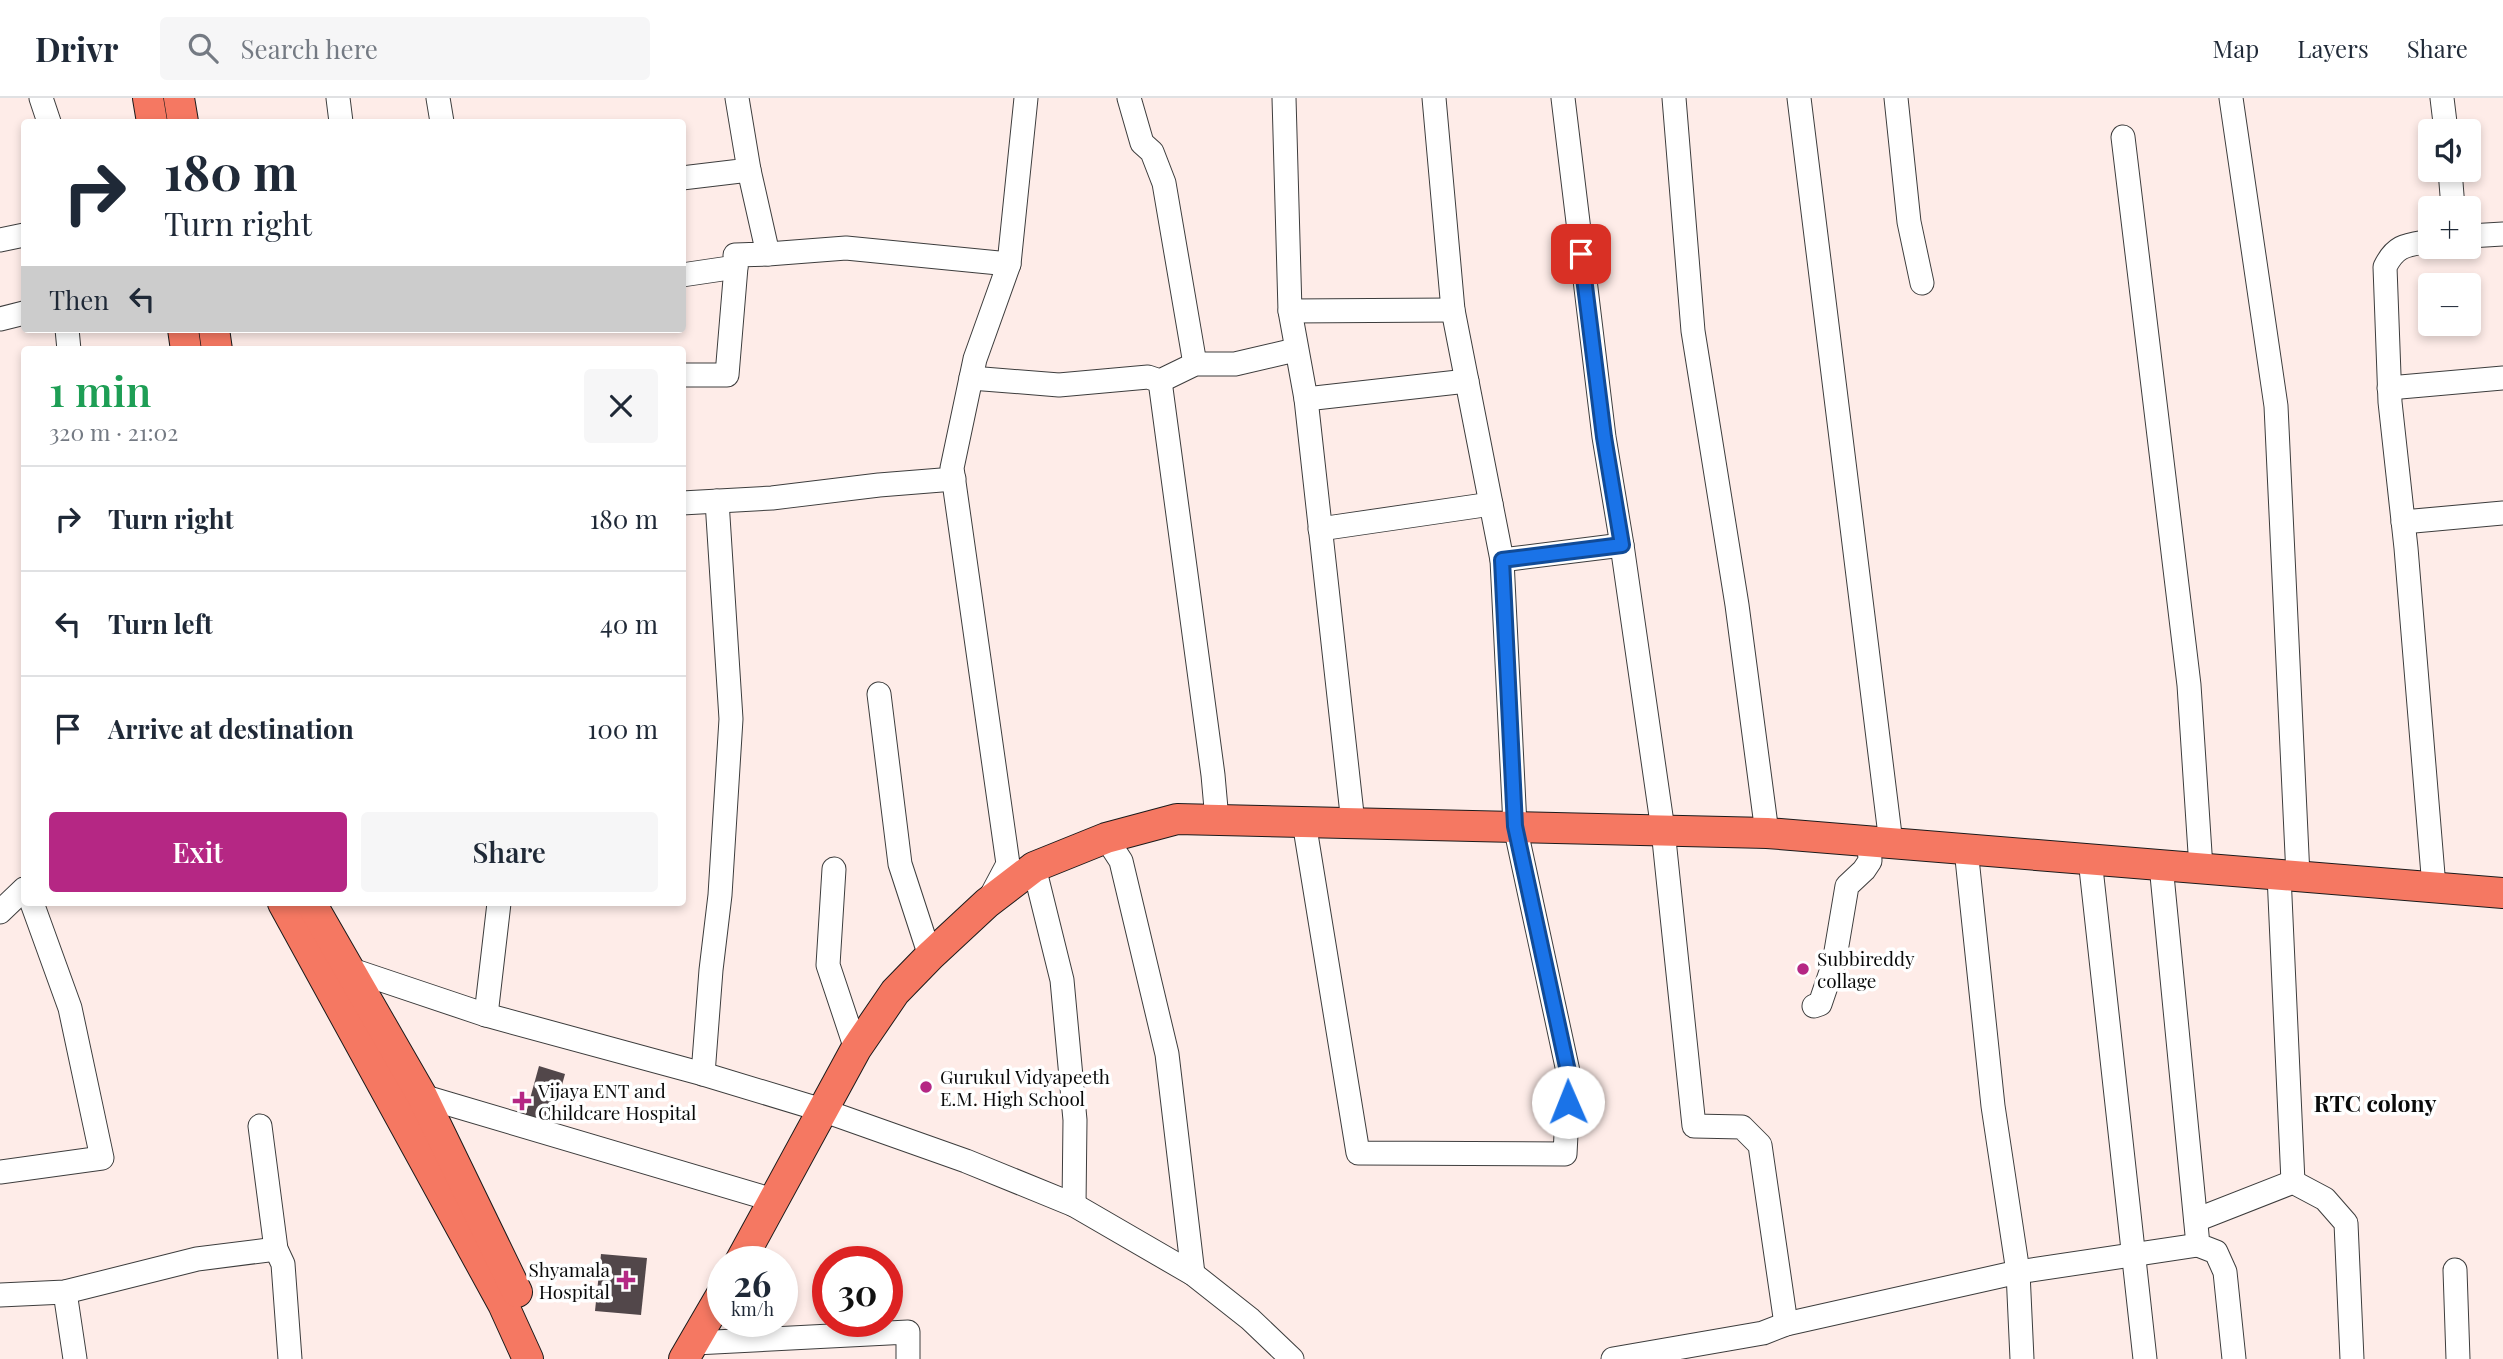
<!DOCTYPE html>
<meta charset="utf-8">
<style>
:root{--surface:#fff;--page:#f6f6f7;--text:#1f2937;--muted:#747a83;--line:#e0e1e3;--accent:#b52784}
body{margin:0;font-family:"Playfair Display",serif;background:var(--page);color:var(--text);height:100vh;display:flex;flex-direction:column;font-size:26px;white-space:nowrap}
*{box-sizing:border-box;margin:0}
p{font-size:23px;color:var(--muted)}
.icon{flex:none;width:38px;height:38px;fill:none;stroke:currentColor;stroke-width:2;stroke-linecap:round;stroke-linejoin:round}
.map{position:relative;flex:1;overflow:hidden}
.drawer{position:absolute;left:21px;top:248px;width:665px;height:560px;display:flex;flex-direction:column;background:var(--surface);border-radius:7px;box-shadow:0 4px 10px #0003}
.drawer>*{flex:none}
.guide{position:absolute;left:21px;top:21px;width:665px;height:214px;border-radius:7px;box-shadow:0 4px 10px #0003;background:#fff;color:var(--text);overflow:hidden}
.controls{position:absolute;left:2418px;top:21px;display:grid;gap:14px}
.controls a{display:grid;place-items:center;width:63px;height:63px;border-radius:7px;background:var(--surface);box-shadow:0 4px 10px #0003;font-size:35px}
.speed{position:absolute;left:707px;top:1148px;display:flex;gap:14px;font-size:35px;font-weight:700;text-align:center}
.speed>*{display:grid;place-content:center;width:91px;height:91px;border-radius:50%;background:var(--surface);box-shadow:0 4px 10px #0003;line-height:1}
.speed small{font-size:18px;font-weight:400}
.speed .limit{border:10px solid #d22;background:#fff;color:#111}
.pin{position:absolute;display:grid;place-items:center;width:60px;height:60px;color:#fff;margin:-30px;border-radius:14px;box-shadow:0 4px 10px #0006}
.me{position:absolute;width:77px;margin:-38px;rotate:359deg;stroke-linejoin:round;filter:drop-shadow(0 0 5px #0008)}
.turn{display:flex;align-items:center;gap:24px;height:147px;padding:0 28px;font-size:32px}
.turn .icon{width:91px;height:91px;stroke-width:2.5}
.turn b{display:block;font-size:49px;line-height:60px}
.then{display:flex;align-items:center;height:66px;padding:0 28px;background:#0003;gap:14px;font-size:26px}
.round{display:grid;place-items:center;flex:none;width:74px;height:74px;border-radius:7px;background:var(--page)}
.head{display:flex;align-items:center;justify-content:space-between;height:119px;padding:0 28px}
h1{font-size:42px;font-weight:600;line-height:52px;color:#1e9e55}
.cta{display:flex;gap:14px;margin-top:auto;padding:14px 28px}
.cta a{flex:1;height:80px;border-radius:7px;background:var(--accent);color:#fff;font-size:28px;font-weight:600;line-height:80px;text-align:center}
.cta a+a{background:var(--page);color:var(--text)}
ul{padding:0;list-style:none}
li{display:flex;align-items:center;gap:21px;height:105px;padding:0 28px;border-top:2px solid var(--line)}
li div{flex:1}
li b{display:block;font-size:26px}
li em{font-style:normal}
header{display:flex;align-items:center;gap:42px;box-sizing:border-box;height:98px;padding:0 35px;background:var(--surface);border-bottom:2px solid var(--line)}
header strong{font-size:33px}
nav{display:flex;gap:38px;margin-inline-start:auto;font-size:24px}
.search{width:490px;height:63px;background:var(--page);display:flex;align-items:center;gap:18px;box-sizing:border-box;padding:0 24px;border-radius:7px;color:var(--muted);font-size:26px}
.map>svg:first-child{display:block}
.building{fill:#52474a}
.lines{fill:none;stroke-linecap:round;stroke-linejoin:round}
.minor-casing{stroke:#3d3d3d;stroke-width:25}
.major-casing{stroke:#1b1b1b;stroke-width:32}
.minor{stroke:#fff;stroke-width:23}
.major{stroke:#f57862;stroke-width:30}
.route-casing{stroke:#114b97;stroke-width:18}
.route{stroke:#1a73e8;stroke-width:12}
.poi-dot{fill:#b52784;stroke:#fff;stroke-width:2.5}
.labels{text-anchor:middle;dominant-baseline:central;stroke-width:7;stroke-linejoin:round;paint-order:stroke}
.poi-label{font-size:19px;fill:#0a0a0a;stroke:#fff;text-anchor:start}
.quarter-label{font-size:23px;font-weight:bold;fill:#0a0a0a;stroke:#fff}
</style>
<header>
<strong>Drivr</strong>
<div class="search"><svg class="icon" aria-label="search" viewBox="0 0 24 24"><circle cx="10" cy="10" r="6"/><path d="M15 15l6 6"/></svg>Search here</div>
<nav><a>Map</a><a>Layers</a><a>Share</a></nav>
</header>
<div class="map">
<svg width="2503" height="1261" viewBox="0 0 2503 1261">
<rect width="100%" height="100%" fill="#feece8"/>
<!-- building -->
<g class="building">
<polygon points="539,968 565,976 551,1026 525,1019"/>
<polygon points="601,1156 647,1160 641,1217 595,1213"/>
</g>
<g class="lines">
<defs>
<g id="minor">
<polyline points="41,0 49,24"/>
<polyline points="338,0 341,24"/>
<polyline points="438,0 442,24"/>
<polyline points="1129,0 1142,45 1152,54 1164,85 1195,266"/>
<polyline points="1284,0 1290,213 1306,301 1353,725"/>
<polyline points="1563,0 1604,339 1622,447 1663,732 1694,1028 1742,1029 1760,1047 1786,1226"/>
<polyline points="1674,0 1693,233 1737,507 1767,735"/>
<polyline points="1799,0 1891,745"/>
<polyline points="1896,0 1909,124 1922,185"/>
<polyline points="2231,0 2276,308 2298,778"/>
<polyline points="2442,0 2446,33"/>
<polyline points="2123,39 2189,587 2201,770"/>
<polyline points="2450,72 2453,110"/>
<polyline points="682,80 749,72 737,0"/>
<polyline points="2469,138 2503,136"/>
<polyline points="0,142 24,137"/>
<path d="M 2431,143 C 2408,147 2396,146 2385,169 L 2390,304 L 2406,450 L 2434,789"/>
<polyline points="768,156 846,150 1009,166"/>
<polyline points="682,177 736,169"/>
<polyline points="1290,213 1453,212"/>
<polyline points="0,221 24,215"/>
<polyline points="67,231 69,252"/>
<polyline points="682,277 727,277 736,169 735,157 768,156 749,72"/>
<polyline points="971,280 1059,287 1148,279 1160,283 1195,266 1235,266 1295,252"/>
<polyline points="1160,283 1213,677 1217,722"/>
<polyline points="2389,290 2503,280"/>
<polyline points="1306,301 1467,283"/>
<polyline points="682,405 772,400 879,387 954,381"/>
<polyline points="2403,424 2503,415"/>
<polyline points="1320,431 1491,406"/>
<polyline points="1502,462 1622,447"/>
<polyline points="879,596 900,766 930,858"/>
<polyline points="1304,724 1358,1055 1565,1056 1569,978 1515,728 1502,462 1453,212 1434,0"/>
<polyline points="1106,740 1121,763 1167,956 1193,1176"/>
<polyline points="1966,751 1993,1008 2018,1174 2022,1261"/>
<polyline points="2090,761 2145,1261"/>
<polyline points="2161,767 2198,1147 2216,1154 2225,1174 2234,1261"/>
<polyline points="1034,769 1062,882 1075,1022 1074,1107"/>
<polyline points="834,771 828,867 856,951"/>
<polyline points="2279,777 2293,1084"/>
<polyline points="991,798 1008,766 952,370 975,261 1009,166 1026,0"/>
<polyline points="0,814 24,791"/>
<polyline points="340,871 346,870 486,917 703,976 822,1012 966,1063 1074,1107 1193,1176 1250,1221 1292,1261"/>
<polyline points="1814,908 1820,906 1834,865 1847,788 1864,772 1870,763 1869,743"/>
<polyline points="486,917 499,805"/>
<polyline points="703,976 711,872 720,797 731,621 717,403"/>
<polyline points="422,998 773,1102"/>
<polyline points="260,1028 276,1151 283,1166 290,1261"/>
<polyline points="0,1074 102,1060 70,910 32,805"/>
<polyline points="2196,1122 2293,1084 2325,1101 2346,1125 2352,1261"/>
<polyline points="2455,1172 2458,1261"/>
<polyline points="65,1194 75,1261"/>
<polyline points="0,1197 65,1194 197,1161 276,1151"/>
<polyline points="695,1245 908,1234 908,1261"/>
<polyline points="1613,1261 1763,1235 1786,1226 2018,1174 2198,1147"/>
</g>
<g id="major">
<polyline points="148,0 152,24"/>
<polyline points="179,0 183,24"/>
<polyline points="183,231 186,252"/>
<polyline points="214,231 217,252"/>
<polyline points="283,805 503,1206 528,1261"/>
<polyline points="311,805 422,998 517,1194"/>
<polyline points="740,1164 856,951 895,894 930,858 987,805 1034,769 1106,740 1177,721 1767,735 2503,795"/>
<polyline points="684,1261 723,1194"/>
</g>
</defs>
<!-- minor casing -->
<use href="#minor" class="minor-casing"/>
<!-- major casing -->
<use href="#major" class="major-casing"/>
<!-- minor -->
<use href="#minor" class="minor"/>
<!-- major -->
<use href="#major" class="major"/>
</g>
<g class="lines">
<defs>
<polyline id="route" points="1568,1004 1569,978 1515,728 1502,462 1622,447 1604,339 1581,156"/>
</defs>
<!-- route casing -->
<use href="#route" class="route-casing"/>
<!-- route -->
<use href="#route" class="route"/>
</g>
<!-- markers -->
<g class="poi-dot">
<circle cx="1803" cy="871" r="7"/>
<circle cx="926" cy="989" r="7"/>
<path d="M518.5 992.5h7v7h7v7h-7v7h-7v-7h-7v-7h7z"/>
<path d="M622.5 1171.5h7v7h7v7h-7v7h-7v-7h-7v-7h7z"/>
</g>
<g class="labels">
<!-- poi labels -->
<g class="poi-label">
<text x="1817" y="860">Subbireddy<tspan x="1817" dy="22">collage</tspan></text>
<text x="940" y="978">Gurukul Vidyapeeth<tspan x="940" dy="22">E.M. High School</tspan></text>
<text x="538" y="992">Vijaya ENT and<tspan x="538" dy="22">Childcare Hospital</tspan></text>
<text x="610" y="1171" text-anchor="end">Shyamala<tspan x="610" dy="22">Hospital</tspan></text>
</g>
<!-- quarter labels -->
<g class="quarter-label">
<text x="2375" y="1004">RTC colony</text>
</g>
</g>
</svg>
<div class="controls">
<a><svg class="icon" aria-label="sound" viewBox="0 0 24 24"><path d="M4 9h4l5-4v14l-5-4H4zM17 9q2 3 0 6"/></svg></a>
<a>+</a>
<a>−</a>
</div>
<div class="speed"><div>26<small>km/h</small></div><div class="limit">30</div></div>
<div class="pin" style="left:1581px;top:156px;background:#d93025"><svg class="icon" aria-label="arrive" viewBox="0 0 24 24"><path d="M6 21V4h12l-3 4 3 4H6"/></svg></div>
<svg class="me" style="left:1568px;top:1004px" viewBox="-20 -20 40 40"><circle r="19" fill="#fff"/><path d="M0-13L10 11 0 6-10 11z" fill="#1a73e8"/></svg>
<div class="guide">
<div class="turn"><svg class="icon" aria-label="right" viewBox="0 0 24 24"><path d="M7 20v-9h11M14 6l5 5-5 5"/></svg><div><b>180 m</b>Turn right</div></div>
<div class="then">Then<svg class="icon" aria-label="left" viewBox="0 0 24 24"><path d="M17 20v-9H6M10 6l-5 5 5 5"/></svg></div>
</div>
<section class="drawer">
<div class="head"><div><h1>1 min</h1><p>320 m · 21:02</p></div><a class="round"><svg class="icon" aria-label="close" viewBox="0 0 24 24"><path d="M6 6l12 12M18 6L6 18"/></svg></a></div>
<ul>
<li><svg class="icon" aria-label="right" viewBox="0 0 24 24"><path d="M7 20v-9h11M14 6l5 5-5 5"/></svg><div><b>Turn right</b></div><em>180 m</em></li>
<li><svg class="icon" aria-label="left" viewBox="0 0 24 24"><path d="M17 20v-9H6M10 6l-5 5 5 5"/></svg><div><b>Turn left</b></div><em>40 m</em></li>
<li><svg class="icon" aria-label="arrive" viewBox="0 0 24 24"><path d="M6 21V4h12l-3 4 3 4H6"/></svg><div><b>Arrive at destination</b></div><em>100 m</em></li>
</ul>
<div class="cta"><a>Exit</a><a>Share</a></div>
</section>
</div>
